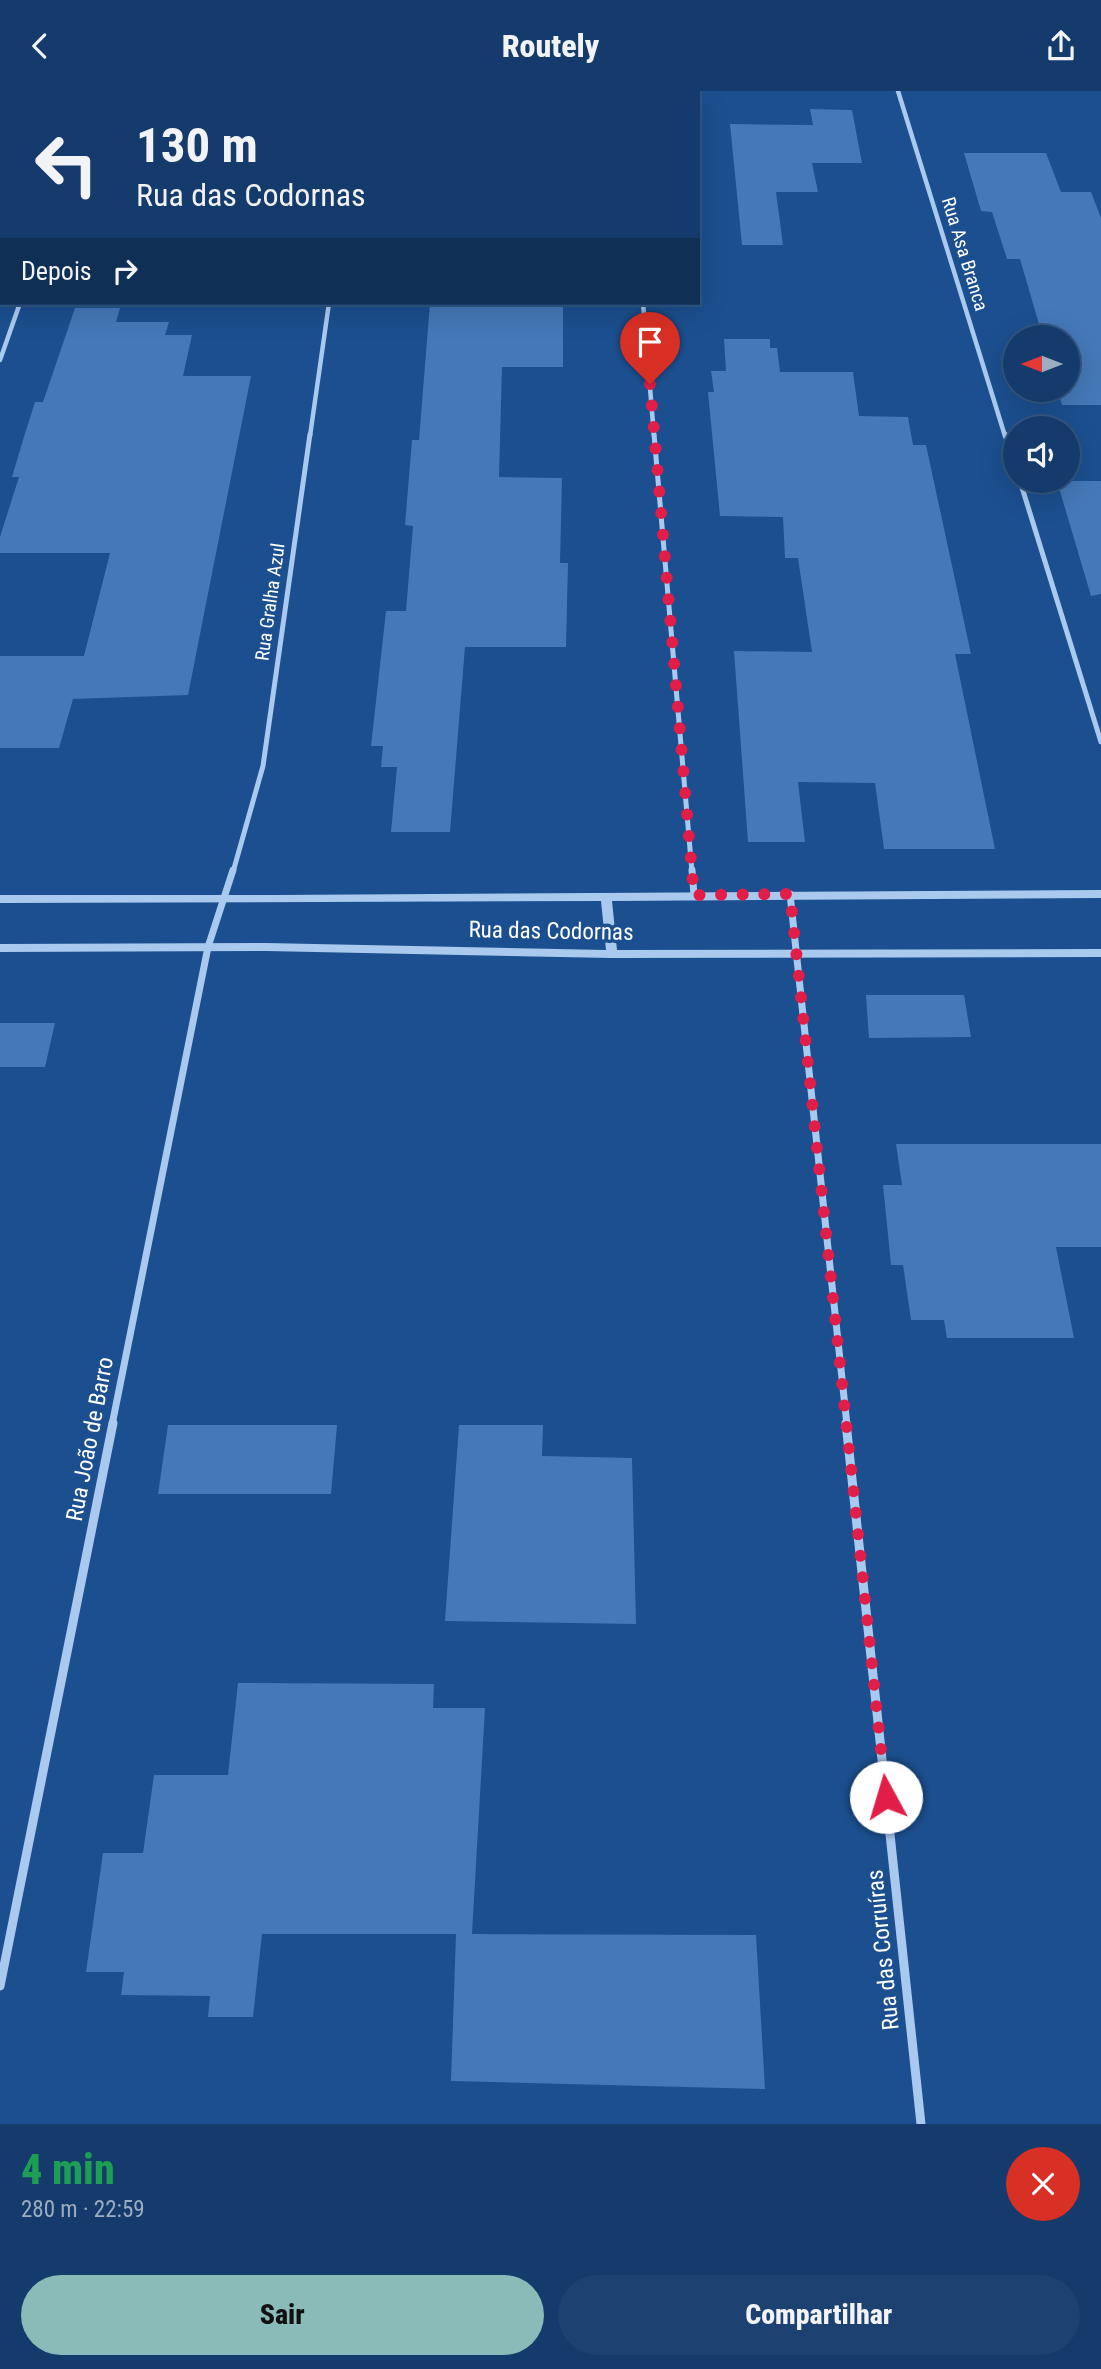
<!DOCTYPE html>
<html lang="pt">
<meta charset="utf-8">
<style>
:root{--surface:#143b6b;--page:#1d4271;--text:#f1f3f6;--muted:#9dadc1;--line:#33557e;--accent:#8bbbb9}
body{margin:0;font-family:"Roboto Condensed",sans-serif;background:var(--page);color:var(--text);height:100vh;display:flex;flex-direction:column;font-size:26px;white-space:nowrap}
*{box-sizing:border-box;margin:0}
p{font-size:23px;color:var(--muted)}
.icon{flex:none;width:38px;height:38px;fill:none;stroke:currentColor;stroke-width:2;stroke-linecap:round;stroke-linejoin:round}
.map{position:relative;height:2033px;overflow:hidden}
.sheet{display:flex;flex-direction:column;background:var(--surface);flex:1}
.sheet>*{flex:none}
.guide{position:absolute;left:0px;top:0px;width:700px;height:214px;box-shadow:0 7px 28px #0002,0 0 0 2px var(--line);background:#143b6b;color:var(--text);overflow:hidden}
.needle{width:46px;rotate:270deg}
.tools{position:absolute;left:1003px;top:234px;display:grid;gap:14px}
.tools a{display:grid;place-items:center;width:77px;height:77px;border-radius:50%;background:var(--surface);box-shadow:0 7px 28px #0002,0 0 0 2px var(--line);font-size:35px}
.pin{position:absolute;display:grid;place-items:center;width:60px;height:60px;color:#fff;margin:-72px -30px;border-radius:50% 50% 50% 0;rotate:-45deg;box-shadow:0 0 7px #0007}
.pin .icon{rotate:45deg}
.me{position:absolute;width:77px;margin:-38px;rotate:354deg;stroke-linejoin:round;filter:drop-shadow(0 0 5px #0008)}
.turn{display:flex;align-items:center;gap:24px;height:147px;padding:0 21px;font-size:32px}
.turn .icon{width:91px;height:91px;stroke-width:2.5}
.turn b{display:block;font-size:49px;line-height:60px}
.then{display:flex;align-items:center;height:66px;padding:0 21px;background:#0003;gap:14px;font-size:26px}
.round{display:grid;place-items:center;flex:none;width:74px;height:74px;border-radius:37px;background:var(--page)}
.summary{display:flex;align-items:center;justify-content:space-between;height:119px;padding:0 21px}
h1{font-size:42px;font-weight:800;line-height:52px;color:#1e9e55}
.button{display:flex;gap:14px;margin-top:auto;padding:14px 21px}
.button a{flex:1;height:80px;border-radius:42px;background:var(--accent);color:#111;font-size:28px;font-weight:800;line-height:80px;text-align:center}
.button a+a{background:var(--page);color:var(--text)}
header{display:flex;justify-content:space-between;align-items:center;height:91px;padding:0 21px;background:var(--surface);font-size:32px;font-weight:800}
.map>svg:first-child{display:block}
.building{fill:#4478b7}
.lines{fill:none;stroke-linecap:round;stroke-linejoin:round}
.minor-far3{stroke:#a9c9ee;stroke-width:4.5}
.minor-far2{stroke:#a9c9ee;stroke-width:5}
.minor-far1{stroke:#a9c9ee;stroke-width:7}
.minor{stroke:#a9c9ee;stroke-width:9}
.tertiary{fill:#a9c9ee;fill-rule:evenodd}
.route{stroke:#e11d48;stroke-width:12;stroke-dasharray:0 21.6}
.labels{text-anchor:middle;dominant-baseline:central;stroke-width:7;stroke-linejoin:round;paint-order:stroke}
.far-street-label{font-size:19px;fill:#fff;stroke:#1b4f8f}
.street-label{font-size:23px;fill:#fff;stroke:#1b4f8f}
</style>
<header><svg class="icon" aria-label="back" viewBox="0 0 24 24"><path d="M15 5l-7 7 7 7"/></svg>Routely<svg class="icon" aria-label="share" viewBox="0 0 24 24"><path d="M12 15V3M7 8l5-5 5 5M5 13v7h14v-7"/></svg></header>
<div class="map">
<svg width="1101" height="2033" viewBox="0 0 1101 2033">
<rect width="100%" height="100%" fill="#1b4f8f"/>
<!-- building -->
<g class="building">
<polygon points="810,18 852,19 862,72 812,72 818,101 776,101 783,154 742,154 730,33 813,34"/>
<polygon points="964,62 1046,62 1061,101 1091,101 1101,127 1101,314 1062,314 1058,299 1068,299 1068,247 1043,247 1020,168 1007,168 992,121 981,120"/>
<polygon points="430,212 563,212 563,276 502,276 499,386 562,387 560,472 568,472 566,556 465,556 450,741 391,741 397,676 381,676 383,655 371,655 386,520 406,520 413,435 405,434 412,349 419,349"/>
<polygon points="75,217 120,217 116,231 169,231 165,244 192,244 183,285 251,285 188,604 73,608 59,657 0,657 0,565 84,565 110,462 0,462 0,446 19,386 12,386 23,349 35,311 43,311"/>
<polygon points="724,248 770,248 770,257 777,257 780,281 853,281 859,325 908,326 913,354 926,354 971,563 955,563 995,758 884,758 875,692 798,691 805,751 748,751 734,560 812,561 798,467 785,467 783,426 720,425 708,301 714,301 711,280 726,280"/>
<polygon points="1057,390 1101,390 1101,503 1091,505"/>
<polygon points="866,904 964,904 971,946 869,947"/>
<polygon points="0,932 55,932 45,976 0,976"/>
<polygon points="896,1053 1101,1053 1101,1156 1056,1156 1074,1247 947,1247 944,1229 911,1229 903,1174 891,1174 883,1094 902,1094"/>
<polygon points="168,1334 337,1334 331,1403 158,1403"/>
<polygon points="459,1334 543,1334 542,1365 632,1367 636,1533 445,1530"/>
<polygon points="238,1592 434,1593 433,1617 485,1617 472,1843 756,1844 765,1998 451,1990 456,1843 262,1843 253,1926 208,1926 210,1905 121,1904 124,1881 86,1881 103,1762 143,1762 154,1684 228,1684"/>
</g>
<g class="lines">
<!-- minor-far3 -->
<g class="minor-far3">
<polyline points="898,0 1005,345"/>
<polyline points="643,212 654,345"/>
<polyline points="0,269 20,212"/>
<polyline points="310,345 329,212"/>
</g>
<!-- minor-far2 -->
<g class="minor-far2">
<polyline points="654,343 692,781"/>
<polyline points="1005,343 1015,376"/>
<polyline points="1020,390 1101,651"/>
<polyline points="233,781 263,675 310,343"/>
</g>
<!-- minor-far1 -->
<g class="minor-far1">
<polyline points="692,779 694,804"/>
<polyline points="790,803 847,1334"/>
<polyline points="112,1334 208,856 233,779"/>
</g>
<!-- minor -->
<g class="minor">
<polyline points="846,1332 921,2033"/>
<polyline points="0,1895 113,1332"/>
</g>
<!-- tertiary -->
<polygon class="tertiary" points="1101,799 1101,807 612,810 617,859 1101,858 1101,866 612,867 266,860 0,861 0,853 266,852 606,859 601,810 0,812 0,804 275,804"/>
</g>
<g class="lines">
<!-- route -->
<polyline class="route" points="650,293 694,804 790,803 886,1706"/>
</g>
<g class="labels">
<!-- far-street labels -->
<g class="far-street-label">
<text transform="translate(965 163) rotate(73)">Rua Asa Branca</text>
<text transform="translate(270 511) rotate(-82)">Rua Gralha Azul</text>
</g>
<!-- street labels -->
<g class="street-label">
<text transform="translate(551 840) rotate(1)">Rua das Codornas</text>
<text transform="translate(90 1348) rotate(-79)">Rua João de Barro</text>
<text transform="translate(883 1859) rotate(-96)">Rua das Corruíras</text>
</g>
</g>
</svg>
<div class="tools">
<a><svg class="needle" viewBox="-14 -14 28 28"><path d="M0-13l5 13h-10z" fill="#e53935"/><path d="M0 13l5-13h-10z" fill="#9dadc1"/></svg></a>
<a><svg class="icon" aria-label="sound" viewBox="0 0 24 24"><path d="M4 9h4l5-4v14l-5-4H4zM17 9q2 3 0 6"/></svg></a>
</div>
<div class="pin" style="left:650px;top:293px;background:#d93025"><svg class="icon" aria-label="arrive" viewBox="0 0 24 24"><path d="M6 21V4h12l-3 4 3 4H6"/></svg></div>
<svg class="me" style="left:886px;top:1706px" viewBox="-20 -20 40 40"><circle r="19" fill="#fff"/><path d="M0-13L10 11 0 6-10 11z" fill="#e11d48"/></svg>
<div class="guide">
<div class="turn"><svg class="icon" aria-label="left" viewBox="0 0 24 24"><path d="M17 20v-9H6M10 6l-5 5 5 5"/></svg><div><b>130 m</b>Rua das Codornas</div></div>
<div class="then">Depois<svg class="icon" aria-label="right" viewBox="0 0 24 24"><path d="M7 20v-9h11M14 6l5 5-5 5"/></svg></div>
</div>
</div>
<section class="sheet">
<div class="summary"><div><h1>4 min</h1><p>280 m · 22:59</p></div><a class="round" style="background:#d93025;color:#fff"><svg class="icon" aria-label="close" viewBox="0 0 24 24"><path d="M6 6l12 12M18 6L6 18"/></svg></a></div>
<div class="button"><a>Sair</a><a>Compartilhar</a></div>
</section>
